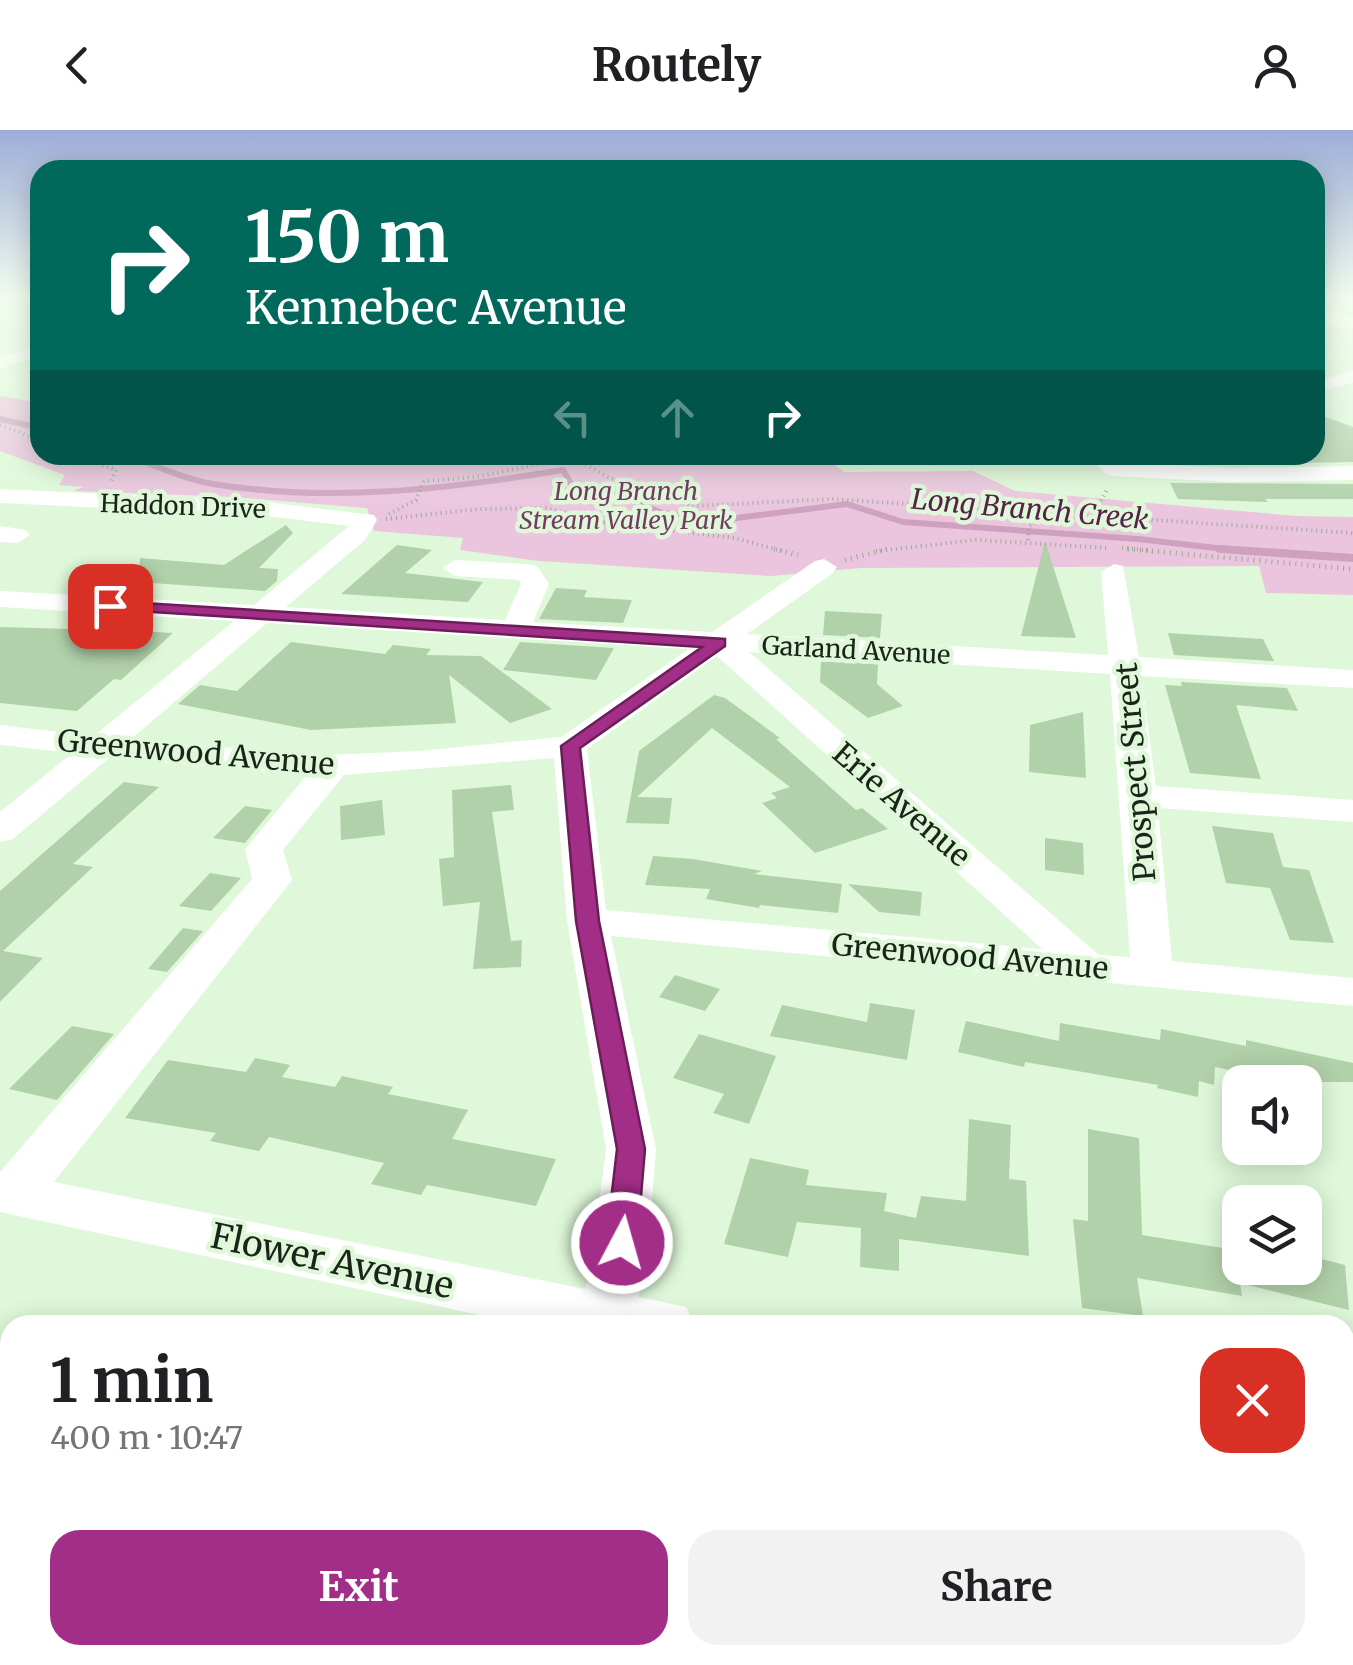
<!DOCTYPE html>
<meta charset="utf-8">
<style>
:root{--surface:#fff;--page:#f2f2f2;--text:#202124;--muted:#757577;--accent:#a32e88}
body{margin:0;font-family:Merriweather,serif;background:var(--page);color:var(--text);height:100vh;display:flex;flex-direction:column;font-size:38px;white-space:nowrap}
*{box-sizing:border-box;margin:0}
p{font-size:32px;color:var(--muted)}
.icon{flex:none;width:55px;height:55px;fill:none;stroke:currentColor;stroke-width:2;stroke-linecap:round;stroke-linejoin:round}
.map{position:relative;flex:1;overflow:hidden}
.drawer{position:absolute;left:0px;top:1185px;width:1355px;height:350px;display:flex;flex-direction:column;background:var(--surface);border-radius:30px 30px 0 0;box-shadow:0 5px 25px #0003}
.drawer>*{flex:none}
.guide{position:absolute;left:30px;top:30px;width:1295px;height:305px;border-radius:30px;box-shadow:0 5px 25px #0003;background:#00695c;color:#fff;overflow:hidden}
.tools{position:absolute;left:1222px;top:935px;display:grid;gap:20px}
.tools a{display:grid;place-items:center;width:100px;height:100px;border-radius:20px;background:var(--surface);box-shadow:0 5px 25px #0003;font-size:50px}
.pin{position:absolute;display:grid;place-items:center;width:85px;height:85px;color:#fff;margin:-42px;border-radius:20px;box-shadow:0 5px 15px #0006}
.me{position:absolute;width:110px;margin:-55px;rotate:6deg;stroke-linejoin:round;filter:drop-shadow(0 0 8px #0008)}
.turn{display:flex;align-items:center;gap:35px;height:210px;padding:0 50px;font-size:45px}
.turn .icon{width:130px;height:130px;stroke-width:2.5}
.turn b{display:block;font-size:70px;line-height:85px}
.lanes{display:flex;align-items:center;height:95px;padding:0 50px;background:#0003;justify-content:center;gap:50px;direction:ltr}
.lanes .off{opacity:.35}
.round{display:grid;place-items:center;flex:none;width:105px;height:105px;border-radius:30px;background:var(--page)}
.head{display:flex;align-items:center;justify-content:space-between;height:170px;padding:0 50px}
h1{font-size:60px;font-weight:700;line-height:75px}
.action{display:flex;gap:20px;margin-top:auto;padding:20px 50px}
.action a{flex:1;height:115px;border-radius:30px;background:var(--accent);color:#fff;font-size:40px;font-weight:700;line-height:115px;text-align:center}
.action a+a{background:var(--page);color:var(--text)}
header{display:flex;justify-content:space-between;align-items:center;height:130px;padding:0 50px;background:var(--surface);font-size:45px;font-weight:700}
.map>svg:first-child{display:block}
.green{fill:#ebc5de}
.lines{fill:none;stroke-linecap:round;stroke-linejoin:round}
.stream-far1{stroke:#cea2bf;stroke-width:6}
.stream{stroke:#cea2bf;stroke-width:8}
.building{fill:#b1d1aa}
.path-far1{stroke:#98ab93;stroke-width:4;stroke-dasharray:1 4;stroke-linecap:butt}
.path{stroke:#98ab93;stroke-width:5;stroke-dasharray:1 5;stroke-linecap:butt}
.minor{fill:#fff;fill-rule:evenodd}
.major{fill:#fff;fill-rule:evenodd}
.route{fill:#a32e88;stroke:#6a1e58;stroke-width:2.5}
.labels{text-anchor:middle;dominant-baseline:central;stroke-width:9;stroke-linejoin:round;paint-order:stroke}
.far-park-label{font-size:25px;font-style:italic;fill:#733b63;stroke:#dff8d9}
.far-street-label{font-size:25px;fill:#1b2419;stroke:#dff8d9}
.far-water-label{font-size:28px;font-style:italic;fill:#572249;stroke:#dff8d9}
.street-label{font-size:30px;fill:#1b2419;stroke:#dff8d9}
.near-street-label{font-size:35px;fill:#1b2419;stroke:#dff8d9}
</style>
<header><svg class="icon" aria-label="back" viewBox="0 0 24 24"><path d="M15 5l-7 7 7 7"/></svg>Routely<svg class="icon" aria-label="person" viewBox="0 0 24 24"><circle cx="12" cy="8" r="4"/><path d="M4 21q1-7 8-7t8 7"/></svg></header>
<div class="map">
<svg width="1353" height="1535" viewBox="0 0 1353 1535">
<rect width="100%" height="100%" fill="#dff8d9"/>
<!-- green -->
<polygon class="green" points="0,266 40,273 40,325 389,325 450,332 469,325 823,325 844,342 973,341 1015,361 1296,386 1353,387 1353,465 1266,463 1259,436 861,438 771,446 539,431 460,420 463,408 374,401 367,378 234,367 73,361 83,357 59,355 65,345 0,321"/>
<g class="lines">
<!-- stream-far1 -->
<g class="stream-far1">
<polyline points="0,289 40,298"/>
<path d="M 126,325 C 154,335 184,349 213,354 C 328,373 449,359 563,340 L 571,354 L 623,367 L 662,383 L 721,390 L 847,374 L 903,392 L 1138,409 L 1242,421"/>
</g>
<!-- stream -->
<polyline class="stream" points="1220,419 1353,428"/>
</g>
<!-- building -->
<g class="building">
<polygon points="1315,283 1353,297 1353,332 1233,334 1160,331 1157,325 1315,325"/>
<polygon points="1170,353 1353,354 1353,369 1265,369 1268,372 1178,369"/>
<polygon points="286,395 293,403 259,438 278,439 277,451 265,461 138,452 140,428 224,435"/>
<polygon points="1045,411 1076,508 1021,506"/>
<polygon points="397,415 432,420 405,443 483,452 468,472 341,464"/>
<polygon points="556,458 587,460 584,467 632,470 623,493 539,489"/>
<polygon points="825,481 882,484 880,508 823,505"/>
<polygon points="0,497 139,501 173,503 121,550 114,549 77,581 0,573"/>
<polygon points="1168,503 1263,509 1274,531 1174,525"/>
<polygon points="291,512 385,524 393,515 431,519 426,525 481,526 552,579 510,593 449,545 456,593 311,600 178,574 200,555 237,561"/>
<polygon points="520,512 614,518 596,550 503,540"/>
<polygon points="821,530 878,534 877,554 903,576 868,588 820,552"/>
<polygon points="1181,552 1287,558 1298,581 1236,575 1261,649 1190,643 1165,555 1182,556"/>
<polygon points="714,565 725,568 780,608 776,609 856,680 862,678 888,699 815,723 762,673 777,668 771,663 790,657 712,598 637,667 672,668 669,694 626,693 639,621"/>
<polygon points="1083,582 1086,648 1029,642 1030,595"/>
<polygon points="124,652 159,657 73,734 93,737 3,821 43,828 0,872 0,761"/>
<polygon points="511,655 514,680 492,682 511,811 522,810 521,837 473,839 480,772 443,776 439,729 454,727 452,660"/>
<polygon points="382,670 385,705 341,710 340,676"/>
<polygon points="245,676 272,680 245,713 213,708"/>
<polygon points="1212,696 1273,703 1283,737 1309,740 1334,813 1290,810 1270,758 1226,753"/>
<polygon points="1045,708 1083,713 1084,745 1045,740"/>
<polygon points="653,726 693,729 762,741 754,744 842,754 838,783 760,775 759,778 706,769 710,759 645,755"/>
<polygon points="210,743 241,748 211,781 179,776"/>
<polygon points="848,754 922,762 920,786 879,782"/>
<polygon points="183,798 203,801 167,842 148,839"/>
<polygon points="675,845 720,859 705,881 659,867"/>
<polygon points="870,873 915,880 907,930 770,906 782,875 867,892"/>
<polygon points="966,891 1059,911 1060,893 1160,910 1161,899 1246,916 1246,910 1353,933 1353,952 1284,952 1215,937 1214,955 1199,951 1198,967 1157,958 1158,955 1025,932 1024,937 958,922"/>
<polygon points="72,896 114,904 57,970 9,959"/>
<polygon points="699,904 776,926 749,994 713,983 724,964 673,948"/>
<polygon points="255,928 290,935 282,947 335,957 342,946 393,957 388,964 468,980 452,1009 556,1029 536,1076 427,1055 421,1065 371,1054 384,1033 269,1007 259,1021 210,1011 216,1003 125,988 168,930 246,942"/>
<polygon points="969,989 1011,995 1009,1049 1026,1051 1029,1126 899,1109 899,1141 860,1137 861,1098 797,1092 788,1127 724,1114 750,1028 809,1040 806,1055 887,1063 884,1081 916,1088 921,1066 966,1071"/>
<polygon points="1088,999 1139,1008 1142,1105 1235,1120 1238,1138 1305,1138 1305,1125 1345,1135 1349,1180 1240,1153 1242,1166 1137,1148 1143,1186 1082,1178 1073,1089 1088,1091"/>
</g>
<g class="lines">
<!-- path-far1 -->
<g class="path-far1">
<polyline points="0,295 40,310"/>
<polyline points="74,325 116,340 111,351"/>
<polyline points="1064,383 1099,374 1107,360"/>
<polyline points="389,384 416,370 424,351 476,347 558,330 585,334 608,347 692,376 833,369 1353,403"/>
<polyline points="386,389 479,379 546,378 601,392 734,408 783,421"/>
<polyline points="1028,410 1029,396 1047,387"/>
<polyline points="1122,418 1155,421"/>
<polyline points="876,421 976,410 1109,418"/>
</g>
<!-- path -->
<g class="path">
<polyline points="774,419 798,425"/>
<polyline points="1128,419 1353,439"/>
<polyline points="845,430 888,419"/>
</g>
<!-- minor -->
<g class="minor">
<polygon points="40,214 40,225 0,239 0,228"/>
<polygon points="1353,240 1353,252 1315,264 1315,252"/>
<polygon points="1089,325 1112,325 1120,333 1233,338 1353,336 1353,350 1233,352 1113,346 1105,344"/>
<path d="M 0,359 L 257,371 L 374,385 L 377,390 L 366,409 L 286,477 L 505,490 L 521,454 L 519,450 L 455,446 L 442,438 L 455,430 L 528,434 L 537,436 L 549,454 L 533,492 L 712,502 L 815,431 L 824,429 L 837,437 L 833,443 L 747,504 L 1108,525 L 1101,442 L 1114,434 L 1123,436 L 1139,527 L 1353,540 L 1353,558 L 1141,546 L 1156,656 L 1353,670 L 1353,692 L 1158,678 L 1172,831 L 1353,848 L 1353,876 L 611,806 L 656,1019 L 646,1144 L 638,1167 L 686,1177 L 695,1195 L 526,1195 L 0,1082 L 0,1042 L 252,749 L 245,719 L 307,645 L 109,628 L 13,709 L 0,712 L 0,682 L 72,623 L 0,615 L 0,595 L 94,606 L 234,491 L 0,477 L 0,461 L 254,475 L 349,396 L 257,385 L 0,373 ZM 267,493 L 689,519 L 561,607 L 419,621 L 327,625 L 130,610 ZM 749,522 L 1110,544 L 1130,827 L 1099,825 ZM 717,526 L 1042,819 L 606,780 L 587,619 ZM 554,628 L 567,791 L 606,1019 L 590,1144 L 585,1159 L 54,1052 L 286,758 L 292,750 L 283,720 L 344,645 Z"/>
<polygon points="0,396 26,400 30,405 17,413 0,412"/>
<polygon points="1345,1257 1353,1258 1353,1398 1345,1395"/>
<polygon points="447,1525 517,1525 514,1535 442,1535"/>
</g>
<!-- major -->
<polygon class="major" points="1315,181 1353,187 1353,199 1315,193"/>
</g>
<!-- sky -->
<linearGradient id="sky" x2="0" y2="1"><stop stop-color="#9dadd8"/><stop offset="0.44" stop-color="#f1fcee"/><stop offset="1" stop-color="#f1fcee" stop-opacity="0"/></linearGradient>
<rect width="1353" height="382" fill="url(#sky)"/>
<!-- route -->
<polygon class="route" points="110,471 725,509 725,516 580,618 599,791 645,1019 637,1113 632,1122 622,1126 611,1122 606,1113 617,1019 576,791 561,616 702,517 105,479 103,476"/>
<g class="labels">
<!-- far-park labels -->
<g class="far-park-label">
<text x="626" y="361">Long Branch<tspan x="626" dy="29">Stream Valley Park</tspan></text>
</g>
<!-- far-street labels -->
<g class="far-street-label">
<text transform="translate(183 376) rotate(2)">Haddon Drive</text>
<text transform="translate(856 520) rotate(3)">Garland Avenue</text>
</g>
<!-- far-water labels -->
<g class="far-water-label">
<text transform="translate(1030 379) rotate(5)">Long Branch Creek</text>
</g>
<!-- street labels -->
<g class="street-label">
<text transform="translate(196 622) rotate(5)">Greenwood Avenue</text>
<text transform="translate(1135 642) rotate(-95)">Prospect Street</text>
<text transform="translate(902 674) rotate(41)">Erie Avenue</text>
<text transform="translate(970 826) rotate(5)">Greenwood Avenue</text>
</g>
<!-- near-street labels -->
<g class="near-street-label">
<text transform="translate(332 1131) rotate(12)">Flower Avenue</text>
</g>
</g>
</svg>
<div class="tools">
<a><svg class="icon" aria-label="sound" viewBox="0 0 24 24"><path d="M4 9h4l5-4v14l-5-4H4zM17 9q2 3 0 6"/></svg></a>
<a><svg class="icon" aria-label="layers" viewBox="0 0 24 24"><path d="M12 4l9 5-9 5-9-5zM3 14l9 5 9-5"/></svg></a>
</div>
<div class="pin" style="left:110px;top:476px;background:#d93025"><svg class="icon" aria-label="arrive" viewBox="0 0 24 24"><path d="M6 21V4h12l-3 4 3 4H6"/></svg></div>
<svg class="me" style="left:622px;top:1113px" viewBox="-20 -20 40 40"><circle r="17" fill="#a32e88" stroke="#fff" stroke-width="3"/><path d="M0-11L8 9 0 5-8 9z" fill="#fff"/></svg>
<div class="guide">
<div class="turn"><svg class="icon" aria-label="right" viewBox="0 0 24 24"><path d="M7 20v-9h11M14 6l5 5-5 5"/></svg><div><b>150 m</b>Kennebec Avenue</div></div>
<div class="lanes"><svg class="icon off" aria-label="left" viewBox="0 0 24 24"><path d="M17 20v-9H6M10 6l-5 5 5 5"/></svg><svg class="icon off" aria-label="ahead" viewBox="0 0 24 24"><path d="M12 20V5M6 11l6-6 6 6"/></svg><svg class="icon" aria-label="right" viewBox="0 0 24 24"><path d="M7 20v-9h11M14 6l5 5-5 5"/></svg></div>
</div>
<section class="drawer">
<div class="head"><div><h1>1 min</h1><p>400 m · 10:47</p></div><a class="round" style="background:#d93025;color:#fff"><svg class="icon" aria-label="close" viewBox="0 0 24 24"><path d="M6 6l12 12M18 6L6 18"/></svg></a></div>
<div class="action"><a>Exit</a><a>Share</a></div>
</section>
</div>
